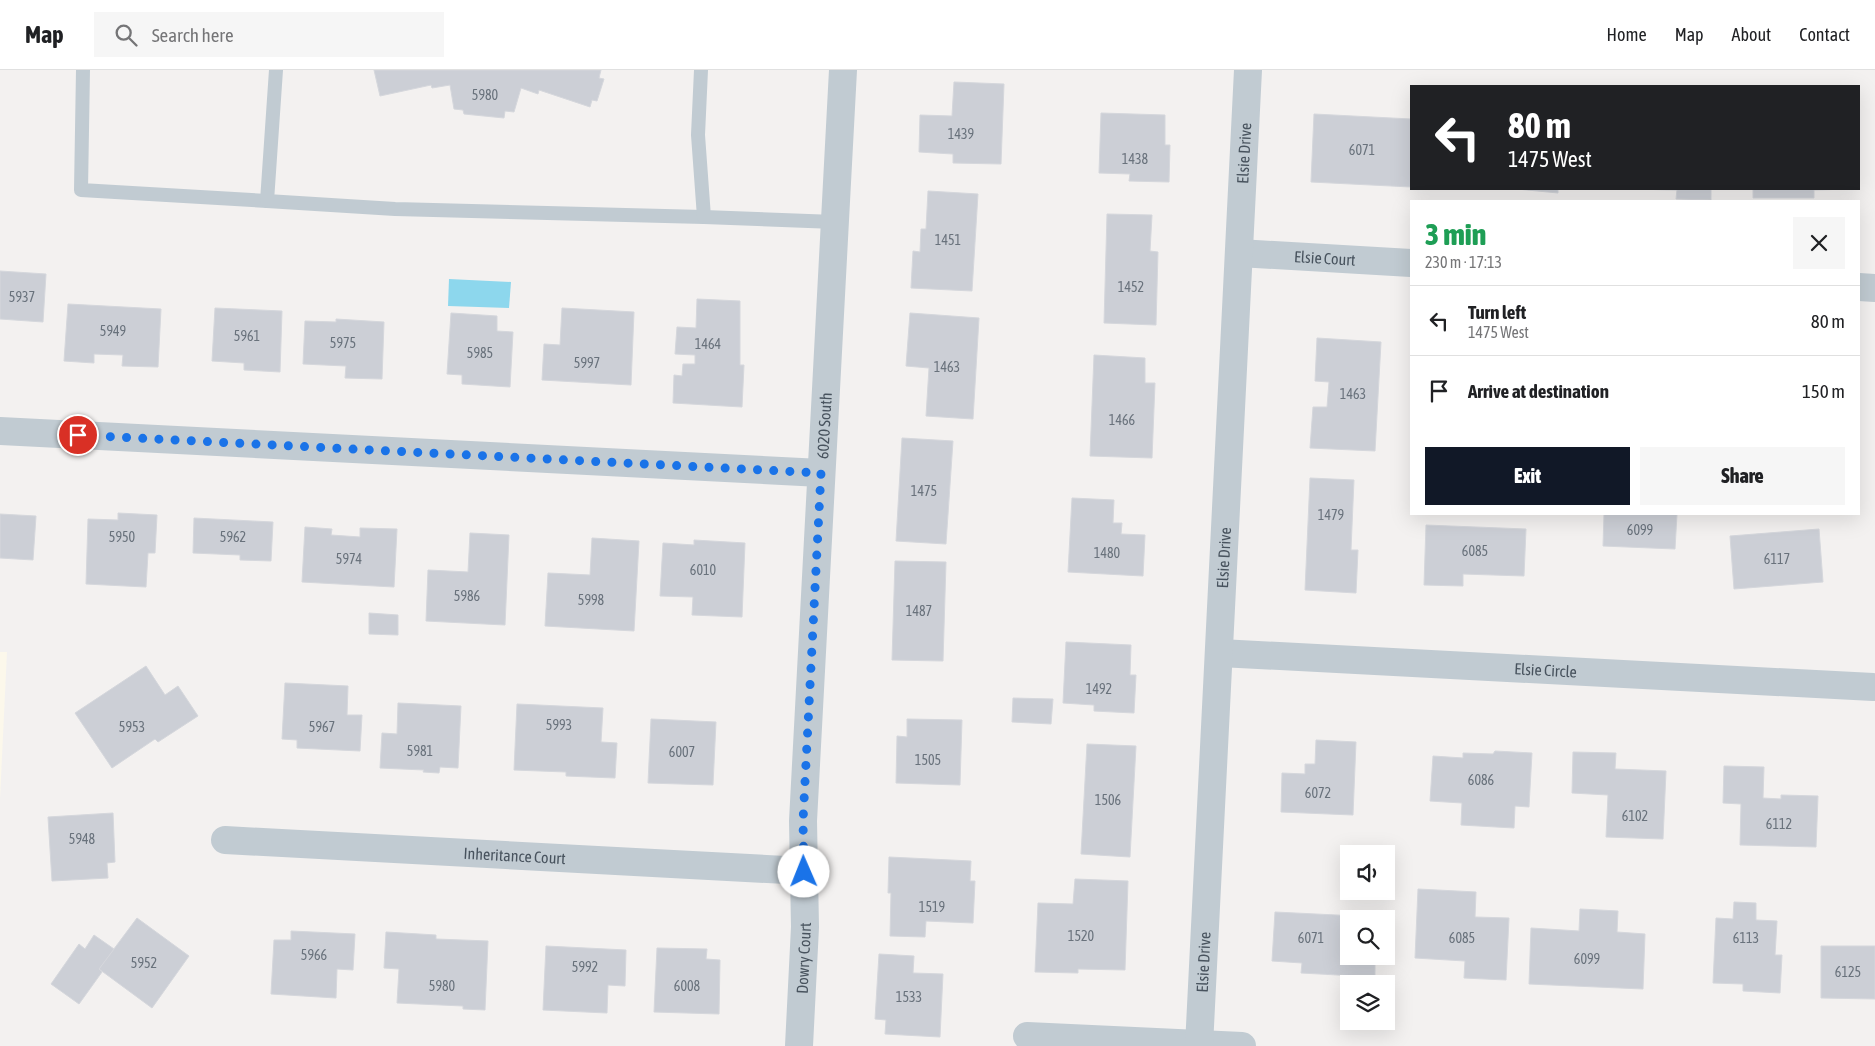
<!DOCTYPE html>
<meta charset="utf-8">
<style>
:root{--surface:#fff;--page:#f6f6f6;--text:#202124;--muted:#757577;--line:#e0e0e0;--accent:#111827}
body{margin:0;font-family:"Asap Condensed",sans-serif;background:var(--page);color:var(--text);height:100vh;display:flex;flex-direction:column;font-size:19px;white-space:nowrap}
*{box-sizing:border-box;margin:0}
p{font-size:16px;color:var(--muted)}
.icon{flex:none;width:28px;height:28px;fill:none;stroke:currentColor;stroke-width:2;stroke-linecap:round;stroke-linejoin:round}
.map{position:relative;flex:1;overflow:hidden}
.panel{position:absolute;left:1410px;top:130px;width:450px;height:315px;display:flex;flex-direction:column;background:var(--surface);border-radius:0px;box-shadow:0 5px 20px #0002}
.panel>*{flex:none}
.top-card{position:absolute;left:1410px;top:15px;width:450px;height:105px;border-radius:0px;box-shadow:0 5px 20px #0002;background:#202124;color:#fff;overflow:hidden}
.controls{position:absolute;left:1340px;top:775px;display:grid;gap:10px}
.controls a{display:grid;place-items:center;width:55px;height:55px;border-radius:0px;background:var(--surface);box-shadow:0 5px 20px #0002;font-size:25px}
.pin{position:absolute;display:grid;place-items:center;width:42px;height:42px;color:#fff;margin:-21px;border:2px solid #fff;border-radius:50%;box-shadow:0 1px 5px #0007}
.me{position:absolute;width:55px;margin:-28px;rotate:359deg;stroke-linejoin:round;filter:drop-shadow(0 0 4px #0008)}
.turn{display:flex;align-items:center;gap:18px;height:105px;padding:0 15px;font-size:22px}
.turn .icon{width:65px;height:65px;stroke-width:2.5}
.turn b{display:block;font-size:35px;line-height:42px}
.round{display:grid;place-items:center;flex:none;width:52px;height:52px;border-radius:0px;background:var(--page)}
.summary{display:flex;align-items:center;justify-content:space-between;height:85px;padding:0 15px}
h1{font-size:30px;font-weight:800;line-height:38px;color:#1e9e55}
.button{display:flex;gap:10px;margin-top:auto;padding:10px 15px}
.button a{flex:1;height:58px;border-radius:0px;background:var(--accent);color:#fff;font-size:20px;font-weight:800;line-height:58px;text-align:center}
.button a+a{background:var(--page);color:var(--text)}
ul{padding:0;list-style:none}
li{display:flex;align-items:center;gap:15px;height:70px;padding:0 15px;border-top:1px solid var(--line)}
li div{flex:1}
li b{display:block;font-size:19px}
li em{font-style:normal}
header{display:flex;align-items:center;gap:30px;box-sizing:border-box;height:70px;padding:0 25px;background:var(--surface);border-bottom:1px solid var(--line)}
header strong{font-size:24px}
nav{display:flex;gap:28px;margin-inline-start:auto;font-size:18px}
.search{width:350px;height:45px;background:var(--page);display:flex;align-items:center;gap:12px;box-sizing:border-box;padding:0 18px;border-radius:0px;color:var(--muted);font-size:19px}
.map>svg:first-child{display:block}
.commercial{fill:#fcf8eb}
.water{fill:#8dd7ed}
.building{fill:#cccfd6;stroke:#d5d7dc}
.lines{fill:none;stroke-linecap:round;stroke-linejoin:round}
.service{stroke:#c1cbd2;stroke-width:14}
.minor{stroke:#c1cbd2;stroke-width:28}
.route{stroke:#1a73e8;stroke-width:9;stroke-dasharray:0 16.2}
.labels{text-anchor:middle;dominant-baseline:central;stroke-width:4.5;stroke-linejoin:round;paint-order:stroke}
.number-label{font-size:14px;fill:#69727c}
.street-label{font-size:16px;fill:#48535e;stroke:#fff}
</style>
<header>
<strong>Map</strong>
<div class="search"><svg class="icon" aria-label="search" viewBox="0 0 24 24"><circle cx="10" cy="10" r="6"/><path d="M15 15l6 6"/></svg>Search here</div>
<nav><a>Home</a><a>Map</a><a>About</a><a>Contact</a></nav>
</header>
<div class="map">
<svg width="1875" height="976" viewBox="0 0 1875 976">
<rect width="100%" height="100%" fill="#f3f1f0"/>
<!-- commercial -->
<polygon class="commercial" points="0,582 7,582 0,729"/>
<!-- water -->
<polygon class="water" points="449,209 511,212 509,238 448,236"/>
<!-- building -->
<g class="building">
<polygon points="374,0 601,0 599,8 604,9 597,31 592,30 590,37 539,20 538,24 521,18 514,42 505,41 504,48 464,44 463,40 454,39 450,15 432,18 431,15 380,26"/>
<polygon points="954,12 1004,14 1001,94 953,93 953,84 919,82 920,45 952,46"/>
<polygon points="1101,43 1165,45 1165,75 1170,75 1169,112 1129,111 1130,104 1099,103"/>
<polygon points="1314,44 1411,49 1411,117 1311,112"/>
<polygon points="1517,119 1558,119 1558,123"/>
<polygon points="1630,119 1711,119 1711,130 1676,129 1677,120"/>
<polygon points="1753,119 1851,119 1814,120 1814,128 1753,128"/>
<polygon points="928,121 978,124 972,221 911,218 913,181 920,182 921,159 926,159"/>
<polygon points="1107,144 1152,145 1150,181 1158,182 1156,255 1104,253"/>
<polygon points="0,201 46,204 43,252 0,249"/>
<polygon points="697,229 740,231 740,295 744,295 742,337 673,333 674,305 682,306 683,294 695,294 695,285 675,284 677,257 696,258"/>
<polygon points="68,234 161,239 158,297 122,296 123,285 94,284 94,293 64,291"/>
<polygon points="215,238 282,241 280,302 244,300 244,293 212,291"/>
<polygon points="562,238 634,242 631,315 542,310 544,274 560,275"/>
<polygon points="451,243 497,246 497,261 513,262 510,317 462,314 462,305 447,304"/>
<polygon points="910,243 979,248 973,349 926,346 929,298 906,296"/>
<polygon points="336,249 384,252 382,309 345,308 346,296 303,294 305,251 336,252"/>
<polygon points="1317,268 1381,272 1375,381 1310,378 1313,337 1327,337 1329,312 1315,311"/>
<polygon points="1094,285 1145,288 1145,313 1155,313 1152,388 1090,386"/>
<polygon points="902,368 953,371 946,474 896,471"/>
<polygon points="1310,408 1354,410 1351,480 1358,480 1356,523 1305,520"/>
<polygon points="1072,428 1114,430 1113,453 1122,453 1121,464 1145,465 1143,506 1068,502"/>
<polygon points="118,443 157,445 155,483 148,483 146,517 86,514 88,449 118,450"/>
<polygon points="0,444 36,446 33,490 0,488"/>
<polygon points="1604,444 1677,444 1675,479 1603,476"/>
<polygon points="194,448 273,452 271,491 240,490 240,485 193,483"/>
<polygon points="1426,455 1526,459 1524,506 1463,504 1463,516 1424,515"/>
<polygon points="305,457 332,459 331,465 360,467 360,458 397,459 394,517 302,512"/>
<polygon points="1819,459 1823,512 1734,519 1730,466"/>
<polygon points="470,463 509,465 505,555 426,551 428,500 468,502"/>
<polygon points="592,468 639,471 634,561 545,556 548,503 590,505"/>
<polygon points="694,470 745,473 742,547 692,545 693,527 660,526 663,473 694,475"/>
<polygon points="895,491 946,492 943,591 892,590"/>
<polygon points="369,543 398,545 398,565 369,564"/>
<polygon points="1066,572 1131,575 1130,605 1136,605 1134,643 1094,641 1094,635 1063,633"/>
<polygon points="146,596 165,625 178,616 198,646 158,672 155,669 112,698 75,643"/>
<polygon points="285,613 348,616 347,645 362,645 360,681 297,678 297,670 282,669"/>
<polygon points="1013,628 1053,629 1051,654 1012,652"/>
<polygon points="398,633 461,636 458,698 440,697 439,703 423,702 424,700 380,698 382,663 397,664"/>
<polygon points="517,634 603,638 601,672 617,673 615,708 566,706 566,702 514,700"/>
<polygon points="651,649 716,652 713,715 648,713"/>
<polygon points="907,649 962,650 960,715 896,713 897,666 907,667"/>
<polygon points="1316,670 1356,672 1353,745 1281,742 1282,703 1305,704 1305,694 1315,694"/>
<polygon points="1087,674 1136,676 1130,787 1081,784"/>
<polygon points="1495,681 1532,683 1529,737 1515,736 1514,758 1461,755 1462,733 1430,731 1433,686 1463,688 1463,683 1493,684"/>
<polygon points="1573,682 1616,683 1615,699 1666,701 1663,769 1606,767 1608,725 1572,723"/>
<polygon points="1724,696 1764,697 1763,728 1781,729 1781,725 1818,726 1816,777 1740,775 1741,734 1723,733"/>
<polygon points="113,743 115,792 107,793 108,808 52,811 48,747"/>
<polygon points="889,787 971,791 970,811 975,811 973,853 926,851 925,867 890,866 891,823 888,823"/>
<polygon points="1075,809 1128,811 1125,900 1078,899 1078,903 1035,902 1038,833 1073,834"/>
<polygon points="1418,819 1476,822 1475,847 1509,848 1506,910 1464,908 1465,891 1415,888"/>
<polygon points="1734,832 1756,833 1756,850 1777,851 1775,885 1782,885 1780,923 1743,921 1743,914 1713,913 1716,848 1733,849"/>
<polygon points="1580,839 1618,841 1617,862 1645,864 1643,919 1529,914 1531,858 1579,861"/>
<polygon points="1275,842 1377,847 1349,849 1349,886 1375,886 1375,907 1301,903 1302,893 1272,891"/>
<polygon points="137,848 189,886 152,938 99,899"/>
<polygon points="291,861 355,864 353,900 337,899 336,928 271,924 274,870 291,870"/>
<polygon points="386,862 436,865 436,869 488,871 485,940 463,939 463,936 397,933 399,899 384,898"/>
<polygon points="94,865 114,879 99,899 102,902 79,934 51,914 79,874 85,879"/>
<polygon points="546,876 626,880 625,916 608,915 607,943 543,940"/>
<polygon points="1821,876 1875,876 1875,929 1821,928"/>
<polygon points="657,878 707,879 706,889 720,890 719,944 654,942"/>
<polygon points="879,884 914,886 913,903 943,904 940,967 885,964 886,950 875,949"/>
</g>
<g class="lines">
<!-- service -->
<g class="service">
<polyline points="83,0 81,120 267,131"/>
<polyline points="276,0 267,131 395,139 704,147"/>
<polyline points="701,0 698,65 704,147 835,152"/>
</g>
<!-- minor -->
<g class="minor">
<path id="s1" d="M 1239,183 L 1411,193"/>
<polyline points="1859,217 1875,218"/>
<polyline points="0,361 821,403"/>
<path id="s2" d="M 1220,583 L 1873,617"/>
<path id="s3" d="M 225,770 L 804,801"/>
<polyline points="1027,966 1242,976"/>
<path id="s4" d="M 799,976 L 805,857 L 803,751 L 843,0"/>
<path id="s5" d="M 1199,976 L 1248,0"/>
</g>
</g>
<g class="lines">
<!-- route -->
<polyline class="route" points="78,365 821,403 803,751 804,802"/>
</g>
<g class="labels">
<!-- number labels -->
<g class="number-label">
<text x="485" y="25">5980</text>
<text x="961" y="64">1439</text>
<text x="1362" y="80">6071</text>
<text x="1135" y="89">1438</text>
<text x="948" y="170">1451</text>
<text x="1131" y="217">1452</text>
<text x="22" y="227">5937</text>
<text x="113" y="261">5949</text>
<text x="247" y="266">5961</text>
<text x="343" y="273">5975</text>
<text x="708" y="274">1464</text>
<text x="480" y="283">5985</text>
<text x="587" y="293">5997</text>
<text x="947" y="297">1463</text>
<text x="1353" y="324">1463</text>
<text x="1122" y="350">1466</text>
<text x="924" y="421">1475</text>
<text x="1331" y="445">1479</text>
<text x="1640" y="460">6099</text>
<text x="122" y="467">5950</text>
<text x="233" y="467">5962</text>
<text x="1475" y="481">6085</text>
<text x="1107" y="483">1480</text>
<text x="349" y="489">5974</text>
<text x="1777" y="489">6117</text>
<text x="703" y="500">6010</text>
<text x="467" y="526">5986</text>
<text x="591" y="530">5998</text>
<text x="919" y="541">1487</text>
<text x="1099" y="619">1492</text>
<text x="559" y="655">5993</text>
<text x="132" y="657">5953</text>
<text x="322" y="657">5967</text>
<text x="420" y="681">5981</text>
<text x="682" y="682">6007</text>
<text x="928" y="690">1505</text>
<text x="1481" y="710">6086</text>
<text x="1318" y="723">6072</text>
<text x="1108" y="730">1506</text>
<text x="1635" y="746">6102</text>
<text x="1779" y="754">6112</text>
<text x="82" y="769">5948</text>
<text x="932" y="837">1519</text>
<text x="1081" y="866">1520</text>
<text x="1311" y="868">6071</text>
<text x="1462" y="868">6085</text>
<text x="1746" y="868">6113</text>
<text x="314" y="885">5966</text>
<text x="1587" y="889">6099</text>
<text x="144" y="893">5952</text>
<text x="585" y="897">5992</text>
<text x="1848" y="902">6125</text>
<text x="442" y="916">5980</text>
<text x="687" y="916">6008</text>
<text x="909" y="927">1533</text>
</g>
<!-- street labels -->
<g class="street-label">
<text stroke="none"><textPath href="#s5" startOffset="894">Elsie Drive</textPath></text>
<text stroke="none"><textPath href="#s1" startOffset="86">Elsie Court</textPath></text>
<text stroke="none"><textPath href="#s4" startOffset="621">6020 South</textPath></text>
<text stroke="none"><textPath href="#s5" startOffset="489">Elsie Drive</textPath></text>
<text stroke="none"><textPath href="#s2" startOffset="326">Elsie Circle</textPath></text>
<text stroke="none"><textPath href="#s3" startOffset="290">Inheritance Court</textPath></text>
<text stroke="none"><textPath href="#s4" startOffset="88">Dowry Court</textPath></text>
<text stroke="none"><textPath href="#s5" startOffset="84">Elsie Drive</textPath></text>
</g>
</g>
</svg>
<div class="controls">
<a><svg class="icon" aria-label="sound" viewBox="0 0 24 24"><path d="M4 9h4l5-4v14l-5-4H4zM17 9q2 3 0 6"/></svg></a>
<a><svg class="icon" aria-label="search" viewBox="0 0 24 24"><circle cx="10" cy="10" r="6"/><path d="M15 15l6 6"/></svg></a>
<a><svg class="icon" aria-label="layers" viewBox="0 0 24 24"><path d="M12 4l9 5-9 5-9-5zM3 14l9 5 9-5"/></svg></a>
</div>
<div class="pin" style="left:78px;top:365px;background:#d93025"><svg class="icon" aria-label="arrive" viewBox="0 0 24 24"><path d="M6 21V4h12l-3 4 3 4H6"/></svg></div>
<svg class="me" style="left:804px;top:802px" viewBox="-20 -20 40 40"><circle r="19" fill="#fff"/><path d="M0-13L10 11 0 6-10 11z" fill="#1a73e8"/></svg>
<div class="top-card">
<div class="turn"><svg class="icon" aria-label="left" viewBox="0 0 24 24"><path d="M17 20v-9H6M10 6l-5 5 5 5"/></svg><div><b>80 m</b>1475 West</div></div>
</div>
<section class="panel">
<div class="summary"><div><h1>3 min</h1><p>230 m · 17:13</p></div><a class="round"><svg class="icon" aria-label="close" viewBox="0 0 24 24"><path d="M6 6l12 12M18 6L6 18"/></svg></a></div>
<ul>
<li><svg class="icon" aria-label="left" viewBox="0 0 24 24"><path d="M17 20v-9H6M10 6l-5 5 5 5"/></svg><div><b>Turn left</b><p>1475 West</p></div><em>80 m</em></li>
<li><svg class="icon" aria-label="arrive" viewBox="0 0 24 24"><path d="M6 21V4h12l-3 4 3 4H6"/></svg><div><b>Arrive at destination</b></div><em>150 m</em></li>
</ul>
<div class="button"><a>Exit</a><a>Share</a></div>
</section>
</div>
